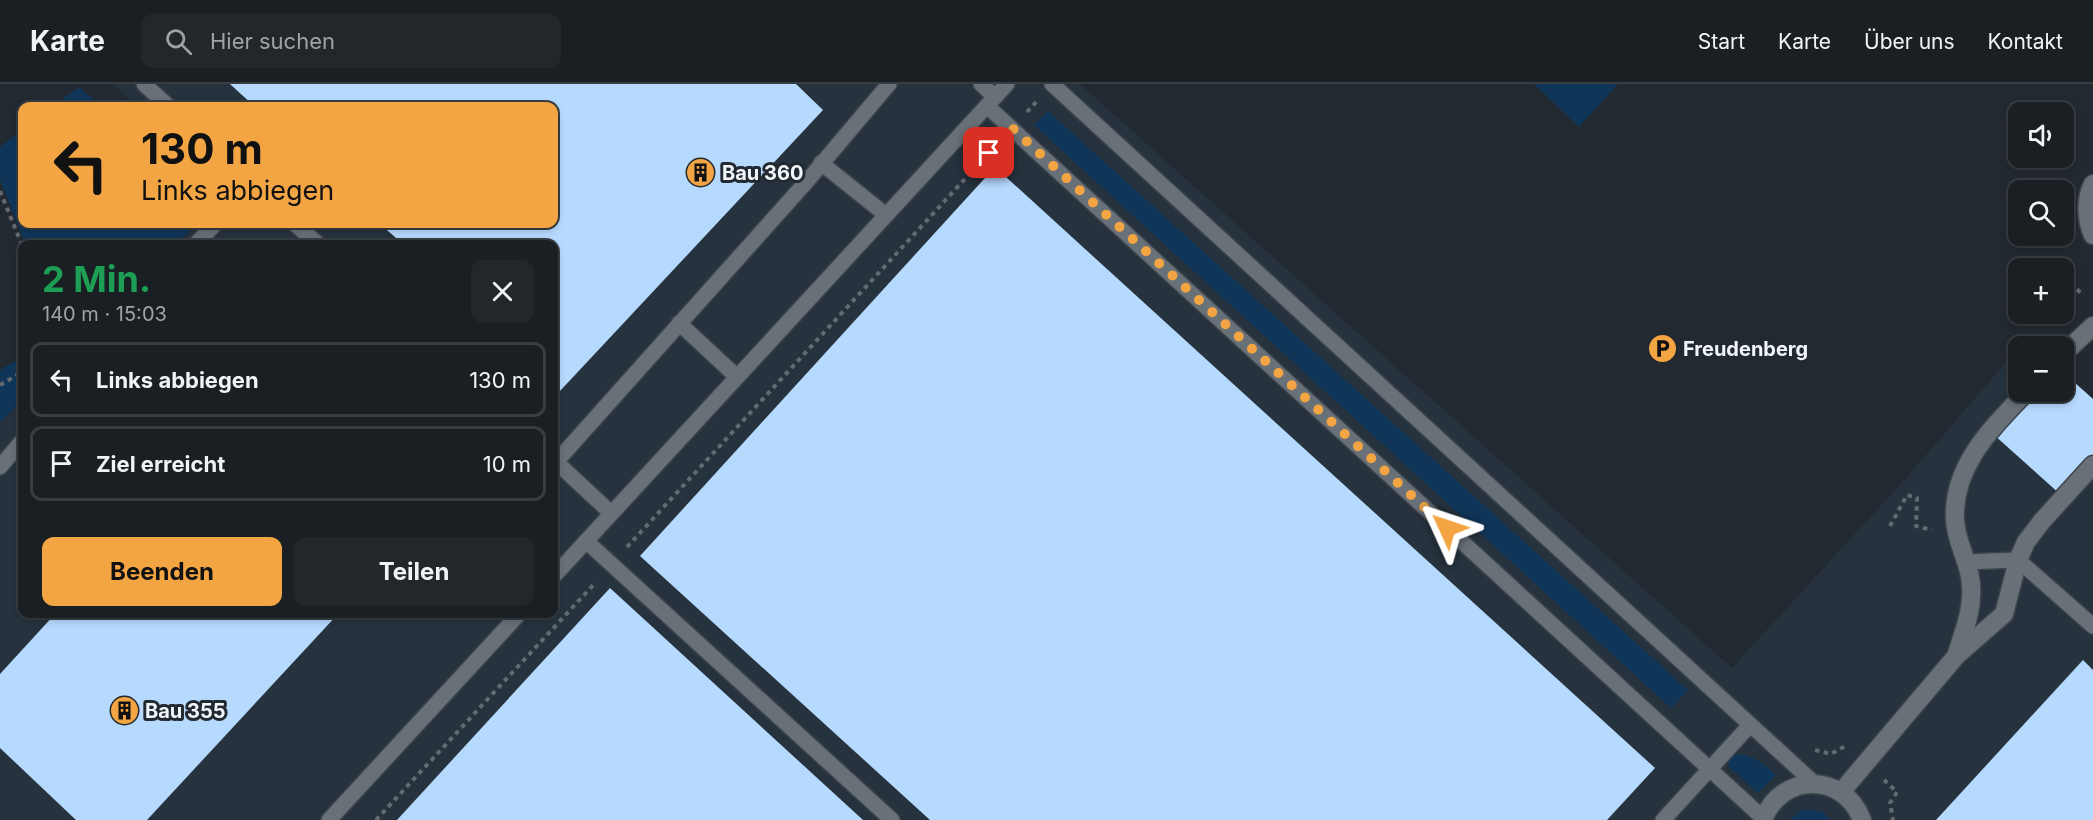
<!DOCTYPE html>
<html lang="de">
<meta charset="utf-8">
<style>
:root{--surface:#1a1f24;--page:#23272c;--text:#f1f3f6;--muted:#9fa2a6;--line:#383d41;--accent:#f2a542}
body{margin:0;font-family:Inter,sans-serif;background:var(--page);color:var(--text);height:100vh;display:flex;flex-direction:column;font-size:22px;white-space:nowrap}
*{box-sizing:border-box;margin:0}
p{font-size:20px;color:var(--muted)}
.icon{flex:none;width:33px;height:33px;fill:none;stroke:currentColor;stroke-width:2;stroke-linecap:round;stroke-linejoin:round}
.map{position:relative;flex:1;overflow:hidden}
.side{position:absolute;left:18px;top:156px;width:540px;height:378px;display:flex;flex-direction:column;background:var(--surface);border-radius:12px;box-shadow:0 3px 9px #0003,0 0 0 2px var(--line)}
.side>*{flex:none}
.banner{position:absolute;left:18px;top:18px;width:540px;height:126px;border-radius:12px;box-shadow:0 3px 9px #0003,0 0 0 2px var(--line);background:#f2a542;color:#111;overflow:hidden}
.fabs{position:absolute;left:2008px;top:18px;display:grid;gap:12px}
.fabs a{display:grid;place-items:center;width:66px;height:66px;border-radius:12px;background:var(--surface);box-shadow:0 3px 9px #0003,0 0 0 2px var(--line);font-size:30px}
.pin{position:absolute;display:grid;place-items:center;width:51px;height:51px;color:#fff;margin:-26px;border-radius:12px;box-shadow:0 3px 9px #0006}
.me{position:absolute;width:66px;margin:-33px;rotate:312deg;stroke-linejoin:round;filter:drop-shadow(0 0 4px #0008)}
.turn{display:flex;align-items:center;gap:21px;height:126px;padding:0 24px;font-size:27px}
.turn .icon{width:78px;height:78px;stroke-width:2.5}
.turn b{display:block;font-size:42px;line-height:51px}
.round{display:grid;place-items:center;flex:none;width:63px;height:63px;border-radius:12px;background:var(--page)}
.headline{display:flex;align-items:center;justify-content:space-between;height:102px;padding:0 24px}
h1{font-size:36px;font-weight:700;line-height:45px;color:#1e9e55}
.primary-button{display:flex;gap:12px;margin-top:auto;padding:12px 24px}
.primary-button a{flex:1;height:69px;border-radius:12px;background:var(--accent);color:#111;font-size:24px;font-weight:700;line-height:69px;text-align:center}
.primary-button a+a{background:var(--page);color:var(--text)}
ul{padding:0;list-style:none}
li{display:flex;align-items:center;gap:18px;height:75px;margin:0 12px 9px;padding:0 12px;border:3px solid var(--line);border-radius:12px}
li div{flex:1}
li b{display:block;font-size:22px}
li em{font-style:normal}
header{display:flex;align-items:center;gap:36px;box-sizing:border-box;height:84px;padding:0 30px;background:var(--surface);border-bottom:2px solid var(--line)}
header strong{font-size:28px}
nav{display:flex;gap:33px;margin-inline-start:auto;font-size:21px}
.search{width:420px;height:54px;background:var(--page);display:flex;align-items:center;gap:15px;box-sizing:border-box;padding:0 21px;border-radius:12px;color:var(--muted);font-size:22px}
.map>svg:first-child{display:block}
.built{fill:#26323e}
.green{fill:#0f3659}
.building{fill:#b6dafe}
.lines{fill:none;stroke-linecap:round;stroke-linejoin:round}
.lane-casing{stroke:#3e444a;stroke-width:18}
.street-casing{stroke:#3e444a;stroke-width:21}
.path{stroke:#646a70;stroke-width:4;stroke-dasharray:4.5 4.5;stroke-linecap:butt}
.lane{stroke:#687078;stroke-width:15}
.street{stroke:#687078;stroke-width:18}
.route{stroke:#f2a542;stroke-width:10;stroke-dasharray:0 18}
.labels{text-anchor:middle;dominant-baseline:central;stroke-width:6;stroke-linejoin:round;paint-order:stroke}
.poi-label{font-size:20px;font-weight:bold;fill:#f1f6fa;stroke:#232930;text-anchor:start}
</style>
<header>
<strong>Karte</strong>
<div class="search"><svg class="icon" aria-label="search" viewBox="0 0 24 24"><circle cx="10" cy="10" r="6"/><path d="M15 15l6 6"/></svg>Hier suchen</div>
<nav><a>Start</a><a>Karte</a><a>Über uns</a><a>Kontakt</a></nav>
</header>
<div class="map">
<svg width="2093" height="736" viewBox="0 0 2093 736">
<rect width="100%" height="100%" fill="#232930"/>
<!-- built -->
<polygon class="built" points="113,0 1080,0 1732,584 1907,393 2019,263 2019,308 2064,308 2064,289 2093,315 2093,736 0,736 0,338 22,316 22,530 554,530 554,160 177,160 198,140 554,140 554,22 136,22"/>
<!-- green -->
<g class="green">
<polygon points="1534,0 1618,0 1579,43"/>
<polygon points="79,3 101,22 53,22"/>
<polygon points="1048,27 1688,606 1671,624 1034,41"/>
<polygon points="22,46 22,140 197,140 176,160 25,160 0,96 0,63"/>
<polygon points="22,273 22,316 0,338 0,286"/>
<path d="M 1736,670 C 1754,672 1763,679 1776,691 L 1758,709 L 1728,682 L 1731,672 Z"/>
<polygon points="1808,725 1823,728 1830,736 1790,736 1800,727"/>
</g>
<!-- building -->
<g class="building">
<polygon points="230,0 796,0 823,26 560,307 554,301 554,160 403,160 380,140 554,140 554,22 254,22"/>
<polygon points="995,83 1655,684 1607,736 930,736 640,472"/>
<polygon points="2064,289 2093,315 2093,376 2061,411 1993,350 2032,308 2064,308"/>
<polygon points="610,504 863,736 397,736"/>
<polygon points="55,530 338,530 147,736 76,736 0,664 0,590"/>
<polygon points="2083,576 2093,586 2093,736 1936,736"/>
</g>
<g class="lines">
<defs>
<g id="lane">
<polyline points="144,0 168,22"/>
<polyline points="981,0 995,13"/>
<polyline points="1052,0 1814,699"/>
<polyline points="987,22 1763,734"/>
<polyline points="821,79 886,131"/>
<polyline points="295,140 318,160"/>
<polyline points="196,160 215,140"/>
<polyline points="679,239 737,293"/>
<polyline points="554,376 611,429"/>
<polyline points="556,378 808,96 889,0"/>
<polyline points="0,383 22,357"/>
<polyline points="586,457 892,736"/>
<polyline points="1965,478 2018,476 2093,542"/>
<polyline points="554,492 1007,0"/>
<polyline points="329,736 519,530"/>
<polyline points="1663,736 1750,641"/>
</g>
<g id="street">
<path d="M 2093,100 C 2085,115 2086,136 2093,151"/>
<polyline points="2064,269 2093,242"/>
<path d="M 1957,569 C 1965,545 1975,519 1970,493 C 1967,474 1956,457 1955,436 C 1952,382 1992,344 2026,308"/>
<polyline points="1842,707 1957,571 2004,530 2018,476 2026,458 2042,437 2093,381"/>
<path d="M 1763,736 C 1781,688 1844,688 1862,736"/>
</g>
</defs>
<!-- lane casing -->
<use href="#lane" class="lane-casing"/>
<!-- street casing -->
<use href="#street" class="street-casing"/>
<!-- path -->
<g class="path">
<polyline points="1027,28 1038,16"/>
<polyline points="0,107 22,161"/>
<polyline points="2046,176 2055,184"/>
<polyline points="2064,193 2083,211"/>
<polyline points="0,301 22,288"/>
<polyline points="1890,442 1907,411 1917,414 1916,442 1932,446"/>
<polyline points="627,463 997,60"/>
<polyline points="1815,666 1831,670 1847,661"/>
<polyline points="1884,696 1897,708 1890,719 1893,736"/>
<polyline points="376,736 596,498"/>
</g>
<!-- lane -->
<use href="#lane" class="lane"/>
<!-- street -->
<use href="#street" class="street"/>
</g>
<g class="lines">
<!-- route -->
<polyline class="route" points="989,69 1012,44 1447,444"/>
</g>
<!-- icons -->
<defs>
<symbol id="building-disc" viewBox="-11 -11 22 22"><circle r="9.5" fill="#f2a542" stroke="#232930"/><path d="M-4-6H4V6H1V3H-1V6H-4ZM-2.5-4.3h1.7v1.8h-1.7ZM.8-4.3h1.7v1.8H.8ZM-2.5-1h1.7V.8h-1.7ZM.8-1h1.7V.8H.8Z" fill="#111"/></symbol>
<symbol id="parking-disc" viewBox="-11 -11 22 22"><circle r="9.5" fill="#f2a542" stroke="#232930"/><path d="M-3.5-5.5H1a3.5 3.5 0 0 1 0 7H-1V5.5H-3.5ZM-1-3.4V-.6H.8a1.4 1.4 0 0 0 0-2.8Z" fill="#111"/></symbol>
</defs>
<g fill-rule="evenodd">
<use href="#building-disc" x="684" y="72" width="33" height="33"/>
<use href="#parking-disc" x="1646" y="248" width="33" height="33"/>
<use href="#building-disc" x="108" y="610" width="33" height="33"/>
</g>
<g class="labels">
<!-- poi labels -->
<g class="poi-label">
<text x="722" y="89">Bau 360</text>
<text x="1683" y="265">Freudenberg</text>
<text x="145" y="627">Bau 355</text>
</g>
</g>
</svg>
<div class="fabs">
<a><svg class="icon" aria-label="sound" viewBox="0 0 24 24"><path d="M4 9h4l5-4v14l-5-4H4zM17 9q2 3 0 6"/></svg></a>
<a><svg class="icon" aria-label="search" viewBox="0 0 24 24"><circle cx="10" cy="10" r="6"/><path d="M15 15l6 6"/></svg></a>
<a>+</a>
<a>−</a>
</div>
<div class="pin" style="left:989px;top:69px;background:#d93025"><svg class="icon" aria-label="arrive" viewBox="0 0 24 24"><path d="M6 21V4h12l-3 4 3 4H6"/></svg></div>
<svg class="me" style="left:1447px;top:444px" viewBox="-20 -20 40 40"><path d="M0-17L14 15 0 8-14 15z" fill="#f2a542" stroke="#fff" stroke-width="4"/></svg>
<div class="banner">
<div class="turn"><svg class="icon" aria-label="left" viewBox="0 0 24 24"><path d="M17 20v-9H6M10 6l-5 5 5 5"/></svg><div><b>130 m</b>Links abbiegen</div></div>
</div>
<section class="side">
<div class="headline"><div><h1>2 Min.</h1><p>140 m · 15:03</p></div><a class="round"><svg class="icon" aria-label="close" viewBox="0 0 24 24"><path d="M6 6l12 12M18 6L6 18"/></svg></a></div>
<ul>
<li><svg class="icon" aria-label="left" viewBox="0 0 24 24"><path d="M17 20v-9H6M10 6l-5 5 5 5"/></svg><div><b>Links abbiegen</b></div><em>130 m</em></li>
<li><svg class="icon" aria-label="arrive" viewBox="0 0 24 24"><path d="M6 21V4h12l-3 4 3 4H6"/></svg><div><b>Ziel erreicht</b></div><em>10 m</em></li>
</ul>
<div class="primary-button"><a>Beenden</a><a>Teilen</a></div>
</section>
</div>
